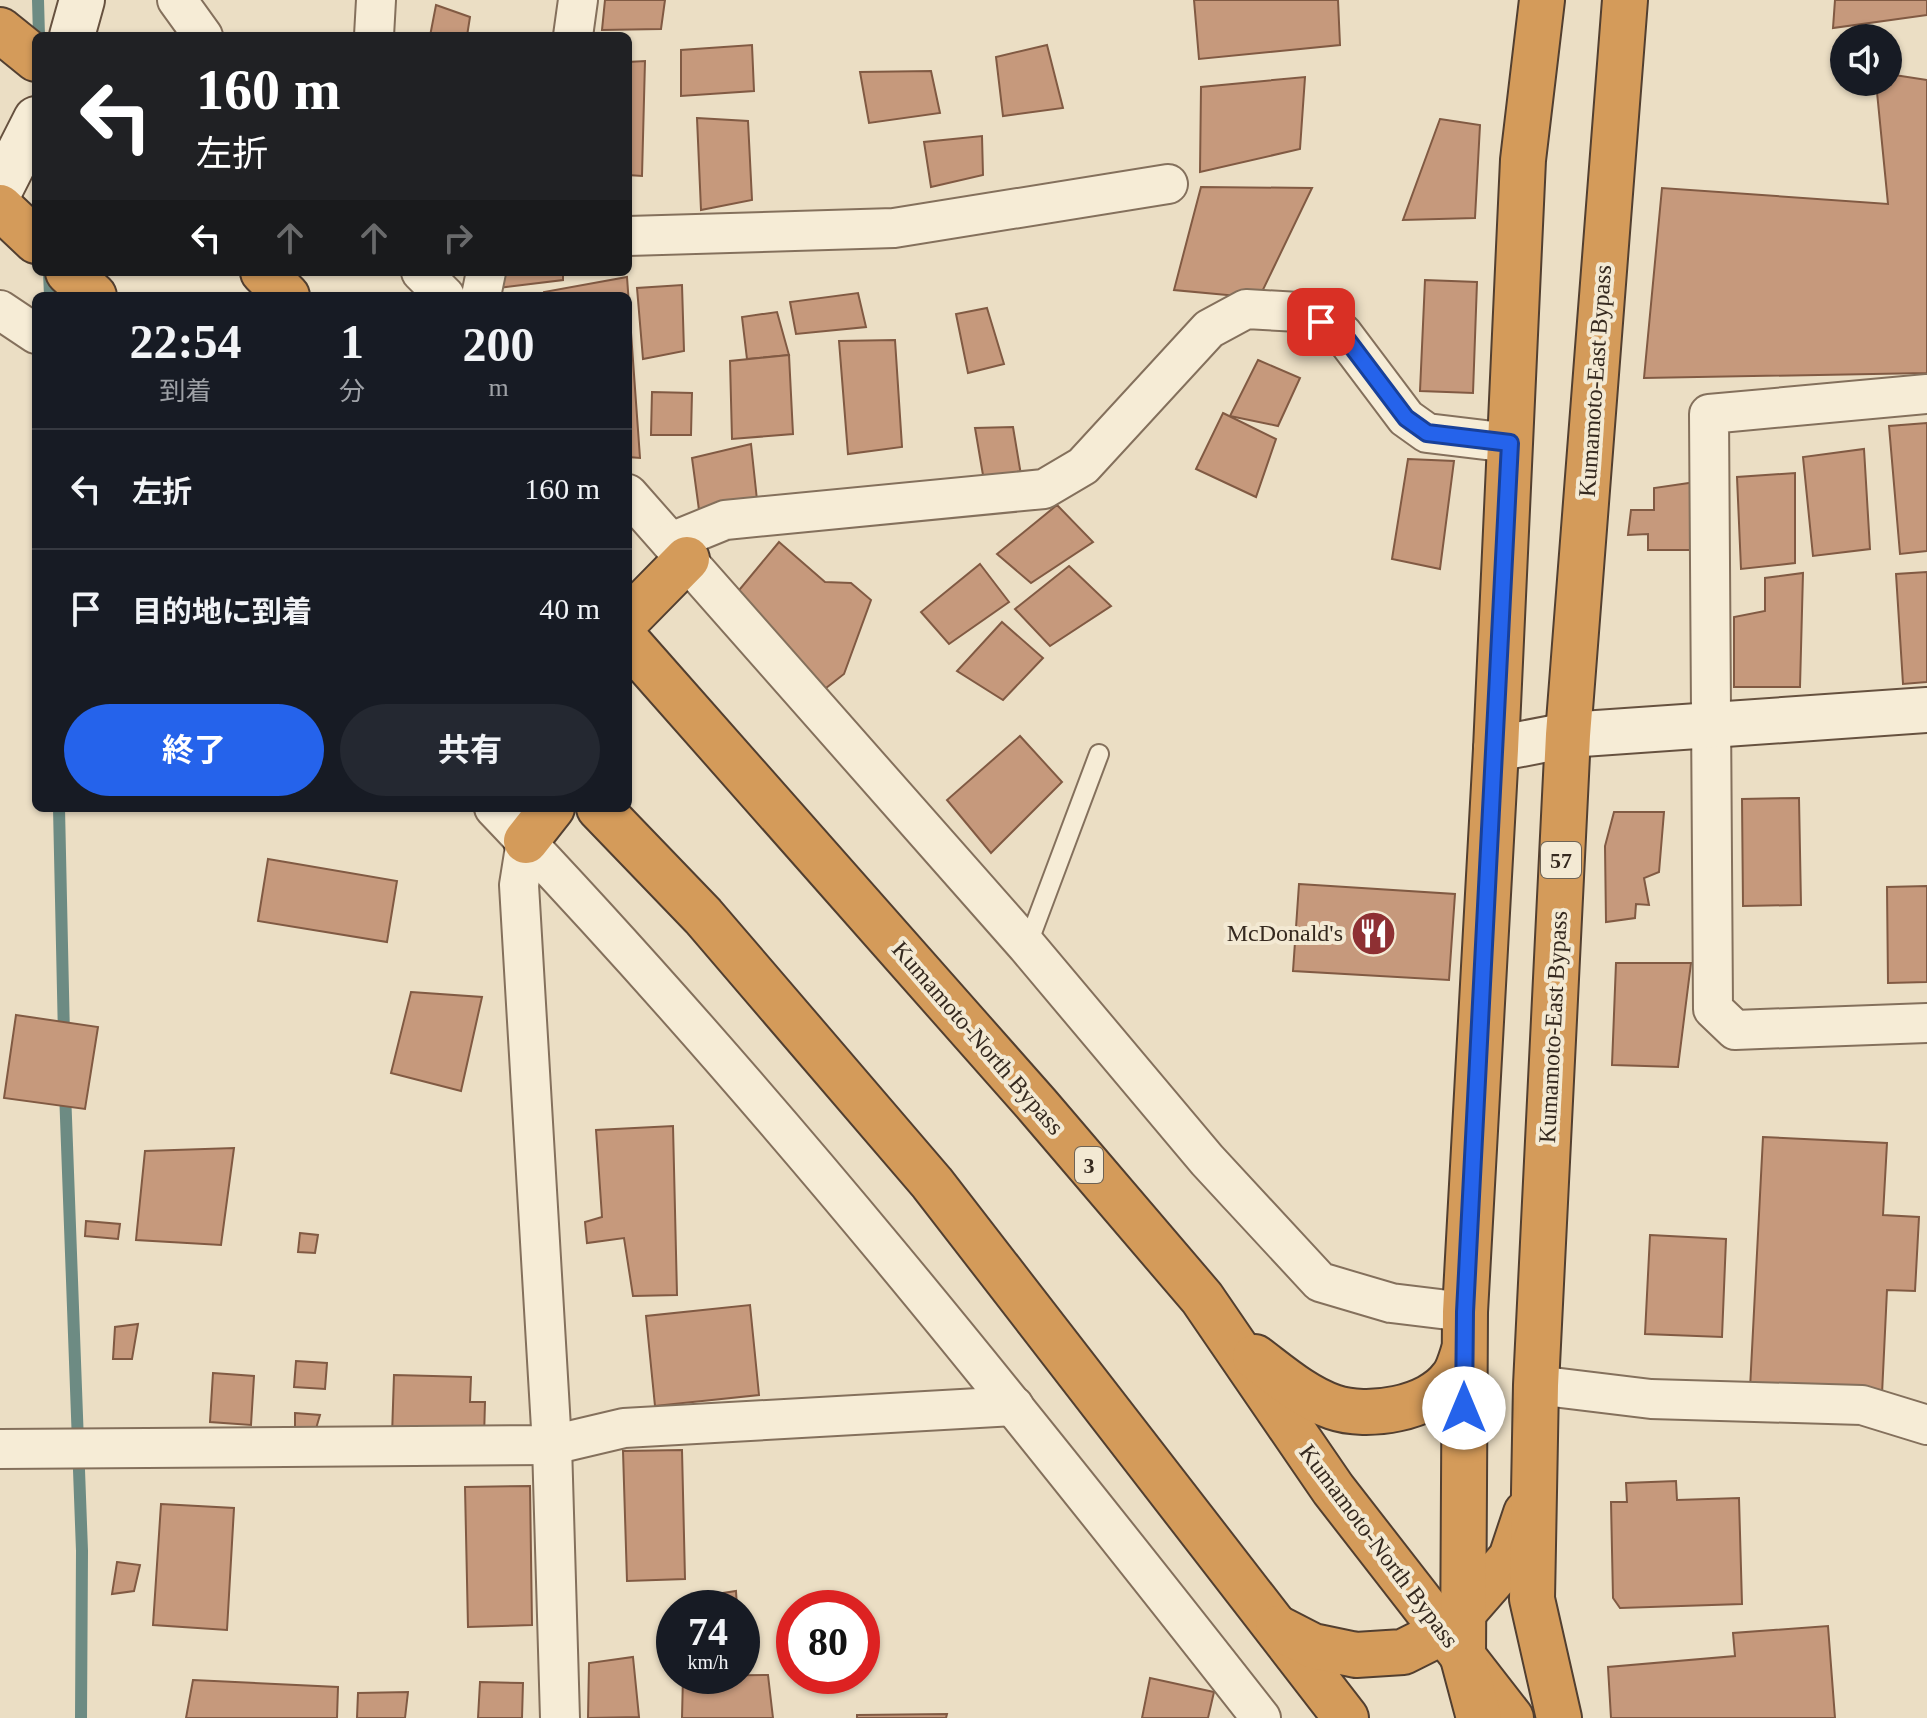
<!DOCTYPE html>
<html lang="ja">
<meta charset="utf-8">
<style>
:root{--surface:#171b24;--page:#242831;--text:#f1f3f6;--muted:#9ea1a6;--line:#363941;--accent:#2563eb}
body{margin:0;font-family:"Times New Roman","Noto Sans JP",serif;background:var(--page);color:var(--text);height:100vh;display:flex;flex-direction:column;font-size:30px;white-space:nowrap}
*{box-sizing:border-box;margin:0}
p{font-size:26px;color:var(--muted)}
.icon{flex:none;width:44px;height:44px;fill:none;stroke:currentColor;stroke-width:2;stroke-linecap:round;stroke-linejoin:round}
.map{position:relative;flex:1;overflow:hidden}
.details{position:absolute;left:32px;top:292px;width:600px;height:520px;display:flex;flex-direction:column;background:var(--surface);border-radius:12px;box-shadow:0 2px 6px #0004}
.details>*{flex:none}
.guide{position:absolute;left:32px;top:32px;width:600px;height:244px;border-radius:12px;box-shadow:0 2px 6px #0004;background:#202124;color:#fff;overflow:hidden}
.controls{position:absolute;left:1830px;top:24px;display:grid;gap:16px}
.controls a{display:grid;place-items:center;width:72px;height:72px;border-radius:50%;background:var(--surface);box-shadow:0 2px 6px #0004;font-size:40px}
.speed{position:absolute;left:656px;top:1590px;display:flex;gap:16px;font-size:40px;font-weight:700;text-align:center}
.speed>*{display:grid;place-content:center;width:104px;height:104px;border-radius:50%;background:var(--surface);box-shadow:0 2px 6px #0004;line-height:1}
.speed small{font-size:20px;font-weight:400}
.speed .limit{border:12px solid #d22;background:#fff;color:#111}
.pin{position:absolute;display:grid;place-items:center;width:68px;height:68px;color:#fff;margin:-34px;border-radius:16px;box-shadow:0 4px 12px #0006}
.me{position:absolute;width:88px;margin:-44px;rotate:0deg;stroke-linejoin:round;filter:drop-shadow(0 0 6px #0008)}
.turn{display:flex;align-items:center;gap:28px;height:168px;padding:0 32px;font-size:36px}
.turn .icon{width:104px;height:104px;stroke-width:2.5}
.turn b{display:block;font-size:56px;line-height:68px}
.lanes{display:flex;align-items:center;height:76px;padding:0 32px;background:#0003;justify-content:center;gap:40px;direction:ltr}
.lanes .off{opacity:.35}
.eta{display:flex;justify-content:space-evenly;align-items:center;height:136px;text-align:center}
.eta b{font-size:48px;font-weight:700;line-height:56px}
.primary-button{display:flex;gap:16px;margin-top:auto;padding:16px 32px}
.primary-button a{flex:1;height:92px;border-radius:48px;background:var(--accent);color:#fff;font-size:32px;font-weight:700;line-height:92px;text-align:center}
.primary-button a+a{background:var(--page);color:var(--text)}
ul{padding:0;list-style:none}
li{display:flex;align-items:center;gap:24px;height:120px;padding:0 32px;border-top:2px solid var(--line)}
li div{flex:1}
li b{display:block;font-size:30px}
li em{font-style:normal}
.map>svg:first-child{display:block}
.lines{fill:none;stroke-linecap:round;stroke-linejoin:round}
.stream{stroke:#6d8b83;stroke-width:12}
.building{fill:#c6997c;stroke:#815a43;stroke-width:2}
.lane-casing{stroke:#84705c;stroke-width:22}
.street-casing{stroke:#84705c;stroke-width:42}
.secondary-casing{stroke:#66513f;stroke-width:48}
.highway-casing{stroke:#523f30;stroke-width:48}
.lane{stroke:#f6ecd6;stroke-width:18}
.street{stroke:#f6ecd6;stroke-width:38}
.secondary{stroke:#f6ecd6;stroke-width:44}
.highway{stroke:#d49b5a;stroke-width:44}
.route-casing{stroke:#184099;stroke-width:20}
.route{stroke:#2563eb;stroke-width:14}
.labels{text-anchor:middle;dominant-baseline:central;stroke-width:8;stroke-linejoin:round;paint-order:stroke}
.shield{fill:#f3e9d3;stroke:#6e6355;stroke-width:2}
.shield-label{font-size:22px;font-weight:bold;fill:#35291f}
.street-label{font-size:24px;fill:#35291f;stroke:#f3e9d3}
.poi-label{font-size:24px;fill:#35291f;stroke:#f3e9d3;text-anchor:end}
</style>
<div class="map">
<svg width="1927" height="1718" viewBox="0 0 1927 1718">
<rect width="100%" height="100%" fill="#ebdec4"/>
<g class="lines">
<!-- stream -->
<g class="stream">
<polyline points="38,0 39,36"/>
<polyline points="49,272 50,296"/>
<polyline points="59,808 64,1037"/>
<polyline points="65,1091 82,1551 81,1718"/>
</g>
</g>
<!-- building -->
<g class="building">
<polygon points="605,0 665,0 661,29 602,30"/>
<polygon points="1194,0 1338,0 1340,45 1199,59"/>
<polygon points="1835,0 1927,0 1927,15 1833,28"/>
<polygon points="436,5 470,17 467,36 430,36"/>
<polygon points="752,45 754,91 681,96 681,50"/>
<polygon points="1047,45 1063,108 1003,116 996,57"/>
<polygon points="645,61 642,176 628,175 628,62"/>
<polygon points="931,71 940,113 869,123 860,72"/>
<polygon points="1888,74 1927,80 1927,373 1644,378 1662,188 1888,204 1876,82 1888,82"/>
<polygon points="1305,77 1300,149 1200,172 1201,87"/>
<polygon points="697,118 748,121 752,200 701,210"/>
<polygon points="1440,119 1480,125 1475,218 1403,220"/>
<polygon points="982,136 983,175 931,187 924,142"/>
<polygon points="1201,187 1312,188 1259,298 1174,290"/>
<polygon points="499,272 563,272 563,280 498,288"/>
<polygon points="627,277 640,458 628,457 628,296 544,296 544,292"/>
<polygon points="1425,280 1477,282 1473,393 1420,391"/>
<polygon points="682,285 684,351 643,359 637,288"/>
<polygon points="858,293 866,327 796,334 790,302"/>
<polygon points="987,308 1004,364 968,373 956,314"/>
<polygon points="777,312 789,355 747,359 742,317"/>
<polygon points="895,340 902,447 848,454 839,341"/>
<polygon points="789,355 793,434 732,439 730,361"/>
<polygon points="1258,360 1300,378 1278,426 1230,416"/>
<polygon points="652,392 692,393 691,435 651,435"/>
<polygon points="1223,413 1276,439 1256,497 1196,469"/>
<polygon points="1927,423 1927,551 1900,554 1889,426"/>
<polygon points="1013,427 1021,475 984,481 975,428"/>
<polygon points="751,444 757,500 699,510 692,458"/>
<polygon points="1864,449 1870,549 1813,556 1803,457"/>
<polygon points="1408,459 1454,461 1440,569 1392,559"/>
<polygon points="1795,473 1795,563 1741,569 1737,477"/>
<polygon points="1696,482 1695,550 1648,550 1648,534 1628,535 1631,510 1654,510 1654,488"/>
<polygon points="1057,505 1093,542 1031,583 997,554"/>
<polygon points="779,542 825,582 851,583 871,600 844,674 817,695 735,595"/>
<polygon points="980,564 1009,602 949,644 921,612"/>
<polygon points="1069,566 1111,606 1050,646 1015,609"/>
<polygon points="1927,572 1927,682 1903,684 1896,574"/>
<polygon points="1803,573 1800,687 1734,687 1734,617 1765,611 1765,578"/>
<polygon points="1002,622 1043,658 1003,700 957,671"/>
<polygon points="1020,736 1062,782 991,853 947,800"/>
<polygon points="1799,798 1801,905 1743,906 1742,799"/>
<polygon points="1614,812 1664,812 1659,872 1644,878 1649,905 1636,904 1635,918 1606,922 1605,846"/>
<polygon points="268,859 397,881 387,942 258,921"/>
<polygon points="1299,884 1455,894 1449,980 1293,971"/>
<polygon points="1927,886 1927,982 1888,983 1887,887"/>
<polygon points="1616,963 1691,963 1678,1067 1612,1065"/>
<polygon points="411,992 482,997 461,1091 391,1073"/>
<polygon points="16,1015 98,1027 85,1109 4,1098"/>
<polygon points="673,1126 677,1295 633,1296 624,1238 587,1243 585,1222 602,1217 596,1130"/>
<polygon points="1763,1137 1887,1143 1883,1215 1919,1217 1915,1291 1887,1290 1881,1415 1749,1408"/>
<polygon points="234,1148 221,1245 136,1240 145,1151"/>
<polygon points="86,1221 120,1224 118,1239 85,1236"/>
<polygon points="300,1233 318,1235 315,1253 298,1252"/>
<polygon points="1650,1235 1726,1239 1722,1337 1645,1334"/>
<polygon points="750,1305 759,1395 655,1406 646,1316"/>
<polygon points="138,1324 132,1359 113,1359 115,1327"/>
<polygon points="296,1361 327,1363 325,1389 294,1387"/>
<polygon points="213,1373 254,1376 251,1425 210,1422"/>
<polygon points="394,1375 471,1377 470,1402 485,1402 484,1438 392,1436"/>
<polygon points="295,1413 320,1415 315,1432 295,1430"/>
<polygon points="682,1450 685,1579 627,1581 623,1451"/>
<polygon points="1676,1481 1677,1500 1739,1498 1742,1604 1620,1608 1613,1598 1611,1502 1627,1502 1626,1483"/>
<polygon points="530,1486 532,1625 468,1627 465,1487"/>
<polygon points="161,1504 234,1508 227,1630 153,1625"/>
<polygon points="117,1562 140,1565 134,1591 112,1594"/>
<polygon points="736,1591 737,1608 684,1608 684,1599"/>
<polygon points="1828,1626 1835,1718 1611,1718 1608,1667 1735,1656 1733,1633"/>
<polygon points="633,1657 639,1717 588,1718 589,1663"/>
<polygon points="768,1675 773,1718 682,1718 683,1676"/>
<polygon points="1150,1678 1214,1692 1208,1718 1142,1718"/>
<polygon points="193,1680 338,1687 337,1718 186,1718"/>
<polygon points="480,1682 523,1683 522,1718 478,1718"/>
<polygon points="408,1692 405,1718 357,1718 358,1693"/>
<polygon points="947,1714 946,1718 857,1718 857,1715"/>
</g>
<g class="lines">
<defs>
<polyline id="lane" points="1027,946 1099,754"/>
<g id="street">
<polyline points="177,0 203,36"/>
<polyline points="374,36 376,0"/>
<polyline points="573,36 578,0"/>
<polyline points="628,236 894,228 1168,184"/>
<polyline points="421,272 445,296"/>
<polyline points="481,296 486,272"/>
<polyline points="0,310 36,334"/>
<polyline points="1927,394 1709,414 1713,1009 1735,1030 1927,1023"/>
<polyline points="628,494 1027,946 1207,1160 1320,1282 1391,1303 1465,1312"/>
<polyline points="671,542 725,520 1044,489 1083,466 1209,329 1246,309 1299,312 1342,333 1406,418 1427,433 1510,443"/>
<path d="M 494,808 C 768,1095 1016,1406 1261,1718"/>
<polyline points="526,841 519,885 552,1445 560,1718"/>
<polyline points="1536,1385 1651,1399 1862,1405 1927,1425"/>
<polyline points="0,1449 552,1445 624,1428 1014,1406"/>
</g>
<g id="secondary">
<polyline points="72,36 82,0"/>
<polyline points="0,190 36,119"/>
<polyline points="1496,749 1568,735 1927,710"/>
</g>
<g id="highway">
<polyline points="0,30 36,59"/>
<polyline points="0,207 36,241"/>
<polyline points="68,272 94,296"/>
<polyline points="263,272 287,296"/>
<polyline points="628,619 687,559"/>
<polyline points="628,642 1038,1106 1202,1298 1333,1489 1511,1718"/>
<polyline points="599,808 703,916 932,1183 1346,1718"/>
<polyline points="526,841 552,808"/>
<path d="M 1255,1357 C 1279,1375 1304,1397 1333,1407 C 1367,1419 1430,1409 1452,1378 C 1458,1371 1461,1359 1464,1350"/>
<polyline points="1278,1628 1313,1646 1356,1655 1403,1652 1443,1632 1463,1613 1511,1558 1526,1513"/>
<polyline points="1479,1718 1463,1658 1465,1312 1496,749 1523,160 1542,0"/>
<polyline points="1559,1718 1532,1599 1536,1385 1568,735 1625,0"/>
</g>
</defs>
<!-- lane casing -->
<use href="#lane" class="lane-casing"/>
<!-- street casing -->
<use href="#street" class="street-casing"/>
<!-- secondary casing -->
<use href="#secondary" class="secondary-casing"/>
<!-- highway casing -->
<use href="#highway" class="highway-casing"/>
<!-- lane -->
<use href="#lane" class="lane"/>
<!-- street -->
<use href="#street" class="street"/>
<!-- secondary -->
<use href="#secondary" class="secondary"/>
<!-- highway -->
<use href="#highway" class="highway"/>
</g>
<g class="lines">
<defs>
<polyline id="route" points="1321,322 1342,333 1406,418 1427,433 1510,443 1465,1312 1464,1408"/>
</defs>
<!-- route casing -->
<use href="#route" class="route-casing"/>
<!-- route -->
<use href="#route" class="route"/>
</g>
<!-- icons -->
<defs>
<symbol id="restaurant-disc" viewBox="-11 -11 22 22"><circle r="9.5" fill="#8e3033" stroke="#f3e9d3"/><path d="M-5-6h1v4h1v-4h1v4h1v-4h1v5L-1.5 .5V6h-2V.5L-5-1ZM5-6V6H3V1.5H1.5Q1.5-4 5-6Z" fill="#fff"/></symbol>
</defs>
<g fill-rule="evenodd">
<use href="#restaurant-disc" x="1348" y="908" width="51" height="51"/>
</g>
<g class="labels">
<!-- shield labels -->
<g class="shield">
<rect x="1541" y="842" width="40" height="36" rx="6"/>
<rect x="1075" y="1147" width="28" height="36" rx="6"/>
</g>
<g class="shield-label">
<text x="1561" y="860">57</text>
<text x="1089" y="1165">3</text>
</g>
<!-- street labels -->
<g class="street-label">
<text transform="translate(1595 381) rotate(-86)">Kumamoto-East Bypass</text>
<text transform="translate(1553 1027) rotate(-87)">Kumamoto-East Bypass</text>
<text transform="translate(978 1038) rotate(49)">Kumamoto-North Bypass</text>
<text transform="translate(1379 1546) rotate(53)">Kumamoto-North Bypass</text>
</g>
<!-- poi labels -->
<g class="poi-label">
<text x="1343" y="933">McDonald's</text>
</g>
</g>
</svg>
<div class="controls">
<a><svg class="icon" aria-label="sound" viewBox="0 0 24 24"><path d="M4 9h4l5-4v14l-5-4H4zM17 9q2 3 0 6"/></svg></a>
</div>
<div class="speed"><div>74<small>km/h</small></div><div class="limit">80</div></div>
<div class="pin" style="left:1321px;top:322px;background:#d93025"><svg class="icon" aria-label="arrive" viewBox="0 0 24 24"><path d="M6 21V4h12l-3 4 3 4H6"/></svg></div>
<svg class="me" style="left:1464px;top:1408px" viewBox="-20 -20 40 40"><circle r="19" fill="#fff"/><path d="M0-13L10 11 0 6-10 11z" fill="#2563eb"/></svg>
<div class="guide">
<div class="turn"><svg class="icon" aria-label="left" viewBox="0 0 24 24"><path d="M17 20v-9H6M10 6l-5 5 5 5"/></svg><div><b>160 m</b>左折</div></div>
<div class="lanes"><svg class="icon" aria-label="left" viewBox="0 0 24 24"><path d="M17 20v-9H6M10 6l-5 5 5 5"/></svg><svg class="icon off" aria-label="ahead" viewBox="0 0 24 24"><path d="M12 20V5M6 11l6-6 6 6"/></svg><svg class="icon off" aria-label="ahead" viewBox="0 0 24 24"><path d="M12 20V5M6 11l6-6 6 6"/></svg><svg class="icon off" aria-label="right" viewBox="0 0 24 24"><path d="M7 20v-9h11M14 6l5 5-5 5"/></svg></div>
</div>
<section class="details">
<div class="eta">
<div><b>22:54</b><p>到着</p></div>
<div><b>1</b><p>分</p></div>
<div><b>200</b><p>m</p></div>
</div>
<ul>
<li><svg class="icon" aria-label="left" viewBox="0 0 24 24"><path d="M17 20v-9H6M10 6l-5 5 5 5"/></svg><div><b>左折</b></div><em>160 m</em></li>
<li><svg class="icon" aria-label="arrive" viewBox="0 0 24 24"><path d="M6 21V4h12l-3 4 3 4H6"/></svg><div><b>目的地に到着</b></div><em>40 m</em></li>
</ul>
<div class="primary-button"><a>終了</a><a>共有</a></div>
</section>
</div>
